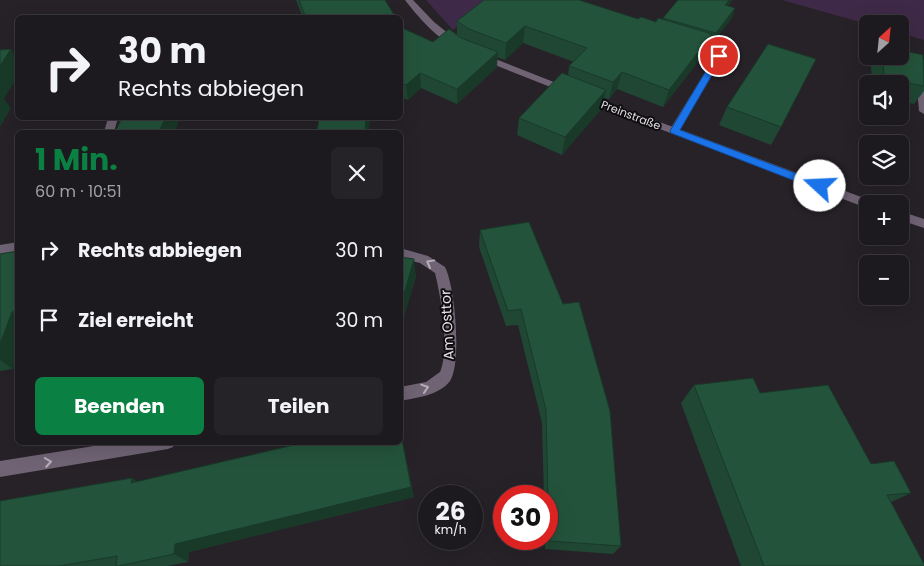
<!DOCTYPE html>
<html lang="de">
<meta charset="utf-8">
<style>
:root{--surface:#1c1a1e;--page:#252327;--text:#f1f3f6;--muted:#a0a1a4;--line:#3a383c;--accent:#0b8043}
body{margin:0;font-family:Poppins,sans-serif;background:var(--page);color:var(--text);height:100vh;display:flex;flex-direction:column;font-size:19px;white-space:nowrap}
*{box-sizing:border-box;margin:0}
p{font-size:16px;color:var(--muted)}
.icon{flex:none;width:28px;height:28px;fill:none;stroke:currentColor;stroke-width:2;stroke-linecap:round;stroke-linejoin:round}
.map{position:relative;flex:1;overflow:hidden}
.panel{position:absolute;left:15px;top:130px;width:388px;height:315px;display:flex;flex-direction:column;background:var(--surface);border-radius:8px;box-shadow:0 5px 20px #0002,0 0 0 1px var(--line)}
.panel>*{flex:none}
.top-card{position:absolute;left:15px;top:15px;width:388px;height:105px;border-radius:8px;box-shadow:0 5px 20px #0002,0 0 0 1px var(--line);background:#1c1a1e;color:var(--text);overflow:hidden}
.needle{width:32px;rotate:27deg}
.buttons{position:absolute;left:859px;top:15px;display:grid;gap:10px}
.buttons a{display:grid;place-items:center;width:50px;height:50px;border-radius:8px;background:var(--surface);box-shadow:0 5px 20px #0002,0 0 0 1px var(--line);font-size:25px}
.speed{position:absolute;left:418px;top:485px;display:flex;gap:10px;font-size:25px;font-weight:700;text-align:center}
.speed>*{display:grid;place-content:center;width:65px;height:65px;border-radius:50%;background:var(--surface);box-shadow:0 5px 20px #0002,0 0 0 1px var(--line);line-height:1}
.speed small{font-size:12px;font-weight:400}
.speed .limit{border:8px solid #d22;background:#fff;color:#111}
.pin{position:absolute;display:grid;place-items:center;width:42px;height:42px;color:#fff;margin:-21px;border:2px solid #fff;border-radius:50%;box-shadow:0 1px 5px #0007}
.me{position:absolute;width:55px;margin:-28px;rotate:290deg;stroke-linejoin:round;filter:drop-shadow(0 0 4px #0008)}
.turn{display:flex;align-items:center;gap:18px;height:105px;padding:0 20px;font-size:22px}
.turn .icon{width:65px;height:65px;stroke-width:2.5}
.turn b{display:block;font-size:35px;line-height:42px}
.round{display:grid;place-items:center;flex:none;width:52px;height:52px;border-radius:8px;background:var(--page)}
.summary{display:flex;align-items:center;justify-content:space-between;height:85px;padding:0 20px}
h1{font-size:30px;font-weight:700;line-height:38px;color:var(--accent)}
.button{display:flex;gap:10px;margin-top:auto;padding:10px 20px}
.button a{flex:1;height:58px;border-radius:8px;background:var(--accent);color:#fff;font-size:20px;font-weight:700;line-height:58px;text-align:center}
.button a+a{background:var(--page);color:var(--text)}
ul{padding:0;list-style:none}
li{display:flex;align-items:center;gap:15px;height:70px;padding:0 20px}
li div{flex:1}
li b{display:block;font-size:19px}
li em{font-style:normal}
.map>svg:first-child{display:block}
.green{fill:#3f2948}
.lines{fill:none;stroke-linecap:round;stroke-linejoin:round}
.lane{fill:#6f6374;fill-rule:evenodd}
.street{fill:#6f6374;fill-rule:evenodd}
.wall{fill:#1f4733}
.shaded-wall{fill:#193a29}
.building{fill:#24533b;stroke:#193a29}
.oneway{stroke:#b6afb8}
.route{fill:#1a73e8;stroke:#114b97}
.labels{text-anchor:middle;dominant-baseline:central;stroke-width:4;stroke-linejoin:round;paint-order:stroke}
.far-street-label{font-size:11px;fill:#e5e2e6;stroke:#0e0c0f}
.street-label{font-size:14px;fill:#e5e2e6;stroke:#0e0c0f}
</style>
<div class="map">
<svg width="924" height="566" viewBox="0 0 924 566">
<rect width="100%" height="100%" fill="#262228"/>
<!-- green -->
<g class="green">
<polygon points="426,0 487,0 453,30"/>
<polygon points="782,0 924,0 924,40 900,33 900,24 867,24"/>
</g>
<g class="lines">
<!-- lane -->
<g class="lane">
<polygon points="692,39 715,46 723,56 679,131 674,134 669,131 715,56 709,50 689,44 689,40"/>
<polygon points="921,73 924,74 924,114 919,111 916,76"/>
<polygon points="108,118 118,118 114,132 104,132"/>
</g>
<!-- street -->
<g class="street">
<path d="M 405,0 L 413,0 L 434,22 L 459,42 L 459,46 C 444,48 414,12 405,0 Z"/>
<polygon points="483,54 569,88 571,90 569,92 563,92 480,59 480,55"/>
<polygon points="587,95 872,201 873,204 868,204 868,208 864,207 584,100 582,98"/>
<polygon points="900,211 924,219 924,228 900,220"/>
<polygon points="18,242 18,252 0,255 0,245"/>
<path d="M 400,248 L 428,256 L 445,267 C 455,286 462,363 450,381 C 440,395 416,398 400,401 L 400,387 L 426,382 L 440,372 C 450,348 441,298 435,273 L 420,263 L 400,258 Z"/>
<polygon points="119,442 175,442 173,447 168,449 0,477 0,461"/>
</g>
</g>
<!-- wall -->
<g class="wall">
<polygon points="296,0 385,0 396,18 303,18"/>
<polygon points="678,0 732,0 728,6 732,18 712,43 709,42 706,51 663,107 617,89 609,99 604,98 602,108 562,155 517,135 519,118 568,76 569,66 574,62 523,43 505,60 497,57 497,67 457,104 421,88 408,100 400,97 400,25 402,28 433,42 457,35 457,21 638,19 656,22 662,20 663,18"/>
<polygon points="877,56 900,56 924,60 924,91 914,104 900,101 900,84 872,84 871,65"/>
<polygon points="727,107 781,127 771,145 719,125"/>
<polygon points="529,222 621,546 613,554 545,549 545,539 546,539 546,496 544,496 542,423 518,325 506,326 479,247 480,230"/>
<polygon points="18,251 18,355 13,369 0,371 0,254"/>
<polygon points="400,257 416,276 403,320 400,320"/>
<polygon points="694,385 760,393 871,464 911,493 891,502 924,566 741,566 681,403"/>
<polygon points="132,478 137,481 414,497 189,552 188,562 167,566 0,566"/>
</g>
<!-- shaded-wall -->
<g class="shaded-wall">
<polygon points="729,0 732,0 721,15 725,5"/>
<polygon points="735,8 732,18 712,43 716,33"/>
<polygon points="525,26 523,43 505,60 506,43"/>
<polygon points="712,34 706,51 663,107 669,90"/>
<polygon points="11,49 18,59 18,76 4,99 11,108 0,127 0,66"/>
<polygon points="498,52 497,67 457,104 457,89"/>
<polygon points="622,72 617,89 609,99 613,82"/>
<polygon points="420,73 421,88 408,100 406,85"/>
<polygon points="606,90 602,108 562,155 565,137"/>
<polygon points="165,118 180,118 175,132 159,132"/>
<polygon points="366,118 370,118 369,132 365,132"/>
<polygon points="414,259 416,276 403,320 401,305"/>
<polygon points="12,312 18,317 18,355 13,369 0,360 0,344"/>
<polygon points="400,428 414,497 189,552 188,562 174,554 175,544"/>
<polygon points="132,478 147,488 131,483"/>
</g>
<!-- building -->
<g class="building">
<polygon points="299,0 385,0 396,18 306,18"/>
<polygon points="484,0 579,0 638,19 641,17 656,22 658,18 712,34 669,90 622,72 613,82 569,66 587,48 525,26 506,43 469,29 457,21"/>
<polygon points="678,0 729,0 725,5 735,8 716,33 663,18"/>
<polygon points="400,25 402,28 433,42 449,29 461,38 498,52 457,89 420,73 406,85 400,82"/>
<polygon points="768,44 816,59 781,127 727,107"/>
<polygon points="11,49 0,66 0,50"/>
<polygon points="900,50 923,55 924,86 884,78 883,56 900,56"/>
<polygon points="562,73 606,90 565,137 519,118"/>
<polygon points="122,118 165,118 159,132 115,132"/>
<polygon points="319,118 366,118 365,132 317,132"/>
<polygon points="529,222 563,304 579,302 610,411 621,546 549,541 546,410 521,309 508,311 480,230"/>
<polygon points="18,251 18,311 12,312 0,344 0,254"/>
<polygon points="400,257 414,259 401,305 400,304"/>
<polygon points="753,378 760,393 828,385 871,464 894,461 911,493 887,495 924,564 924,566 764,566 694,385"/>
<polygon points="400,429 411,487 175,544 174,554 118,566 116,566 117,556 59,566 0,566 0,501 132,478 131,483 307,442 400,442"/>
</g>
<!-- one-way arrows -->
<defs><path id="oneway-chevron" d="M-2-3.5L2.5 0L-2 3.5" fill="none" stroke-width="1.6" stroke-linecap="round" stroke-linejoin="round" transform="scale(1.25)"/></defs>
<g class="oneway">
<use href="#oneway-chevron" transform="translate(430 263) rotate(-151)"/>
<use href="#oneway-chevron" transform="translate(425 388) rotate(-18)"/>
<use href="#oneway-chevron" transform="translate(48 462) rotate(-9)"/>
</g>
<!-- route -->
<polygon class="route" points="719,54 723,56 680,130 824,184 824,189 816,189 671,133 670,131 715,56"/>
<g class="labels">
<!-- far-street labels -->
<g class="far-street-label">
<text transform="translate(631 115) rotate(21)">Preinstraße</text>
</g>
<!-- street labels -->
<g class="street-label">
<text transform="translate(447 325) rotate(-93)">Am Osttor</text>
</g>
</g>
</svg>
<div class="buttons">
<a><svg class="needle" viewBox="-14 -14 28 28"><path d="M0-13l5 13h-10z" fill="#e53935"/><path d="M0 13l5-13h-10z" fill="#a0a1a4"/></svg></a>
<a><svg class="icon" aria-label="sound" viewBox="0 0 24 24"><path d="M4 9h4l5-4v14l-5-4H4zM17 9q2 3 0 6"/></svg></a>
<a><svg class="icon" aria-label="layers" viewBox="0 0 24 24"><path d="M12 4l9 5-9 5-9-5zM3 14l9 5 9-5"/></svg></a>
<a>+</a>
<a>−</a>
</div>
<div class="speed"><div>26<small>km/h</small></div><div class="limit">30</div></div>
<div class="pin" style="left:719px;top:56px;background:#d93025"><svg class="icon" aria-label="arrive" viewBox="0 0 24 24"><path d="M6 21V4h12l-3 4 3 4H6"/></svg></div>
<svg class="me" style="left:820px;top:186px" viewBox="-20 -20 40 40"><circle r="19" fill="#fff"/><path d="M0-13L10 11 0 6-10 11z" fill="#1a73e8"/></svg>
<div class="top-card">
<div class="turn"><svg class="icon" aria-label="right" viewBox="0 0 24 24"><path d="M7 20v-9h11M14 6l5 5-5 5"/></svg><div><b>30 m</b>Rechts abbiegen</div></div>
</div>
<section class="panel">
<div class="summary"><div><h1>1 Min.</h1><p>60 m · 10:51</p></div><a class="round"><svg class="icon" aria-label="close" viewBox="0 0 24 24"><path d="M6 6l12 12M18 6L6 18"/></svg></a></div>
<ul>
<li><svg class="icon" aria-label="right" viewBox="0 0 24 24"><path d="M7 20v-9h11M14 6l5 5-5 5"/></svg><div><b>Rechts abbiegen</b></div><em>30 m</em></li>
<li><svg class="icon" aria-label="arrive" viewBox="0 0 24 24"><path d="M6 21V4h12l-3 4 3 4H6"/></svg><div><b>Ziel erreicht</b></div><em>30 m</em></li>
</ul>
<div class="button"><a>Beenden</a><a>Teilen</a></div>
</section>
</div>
